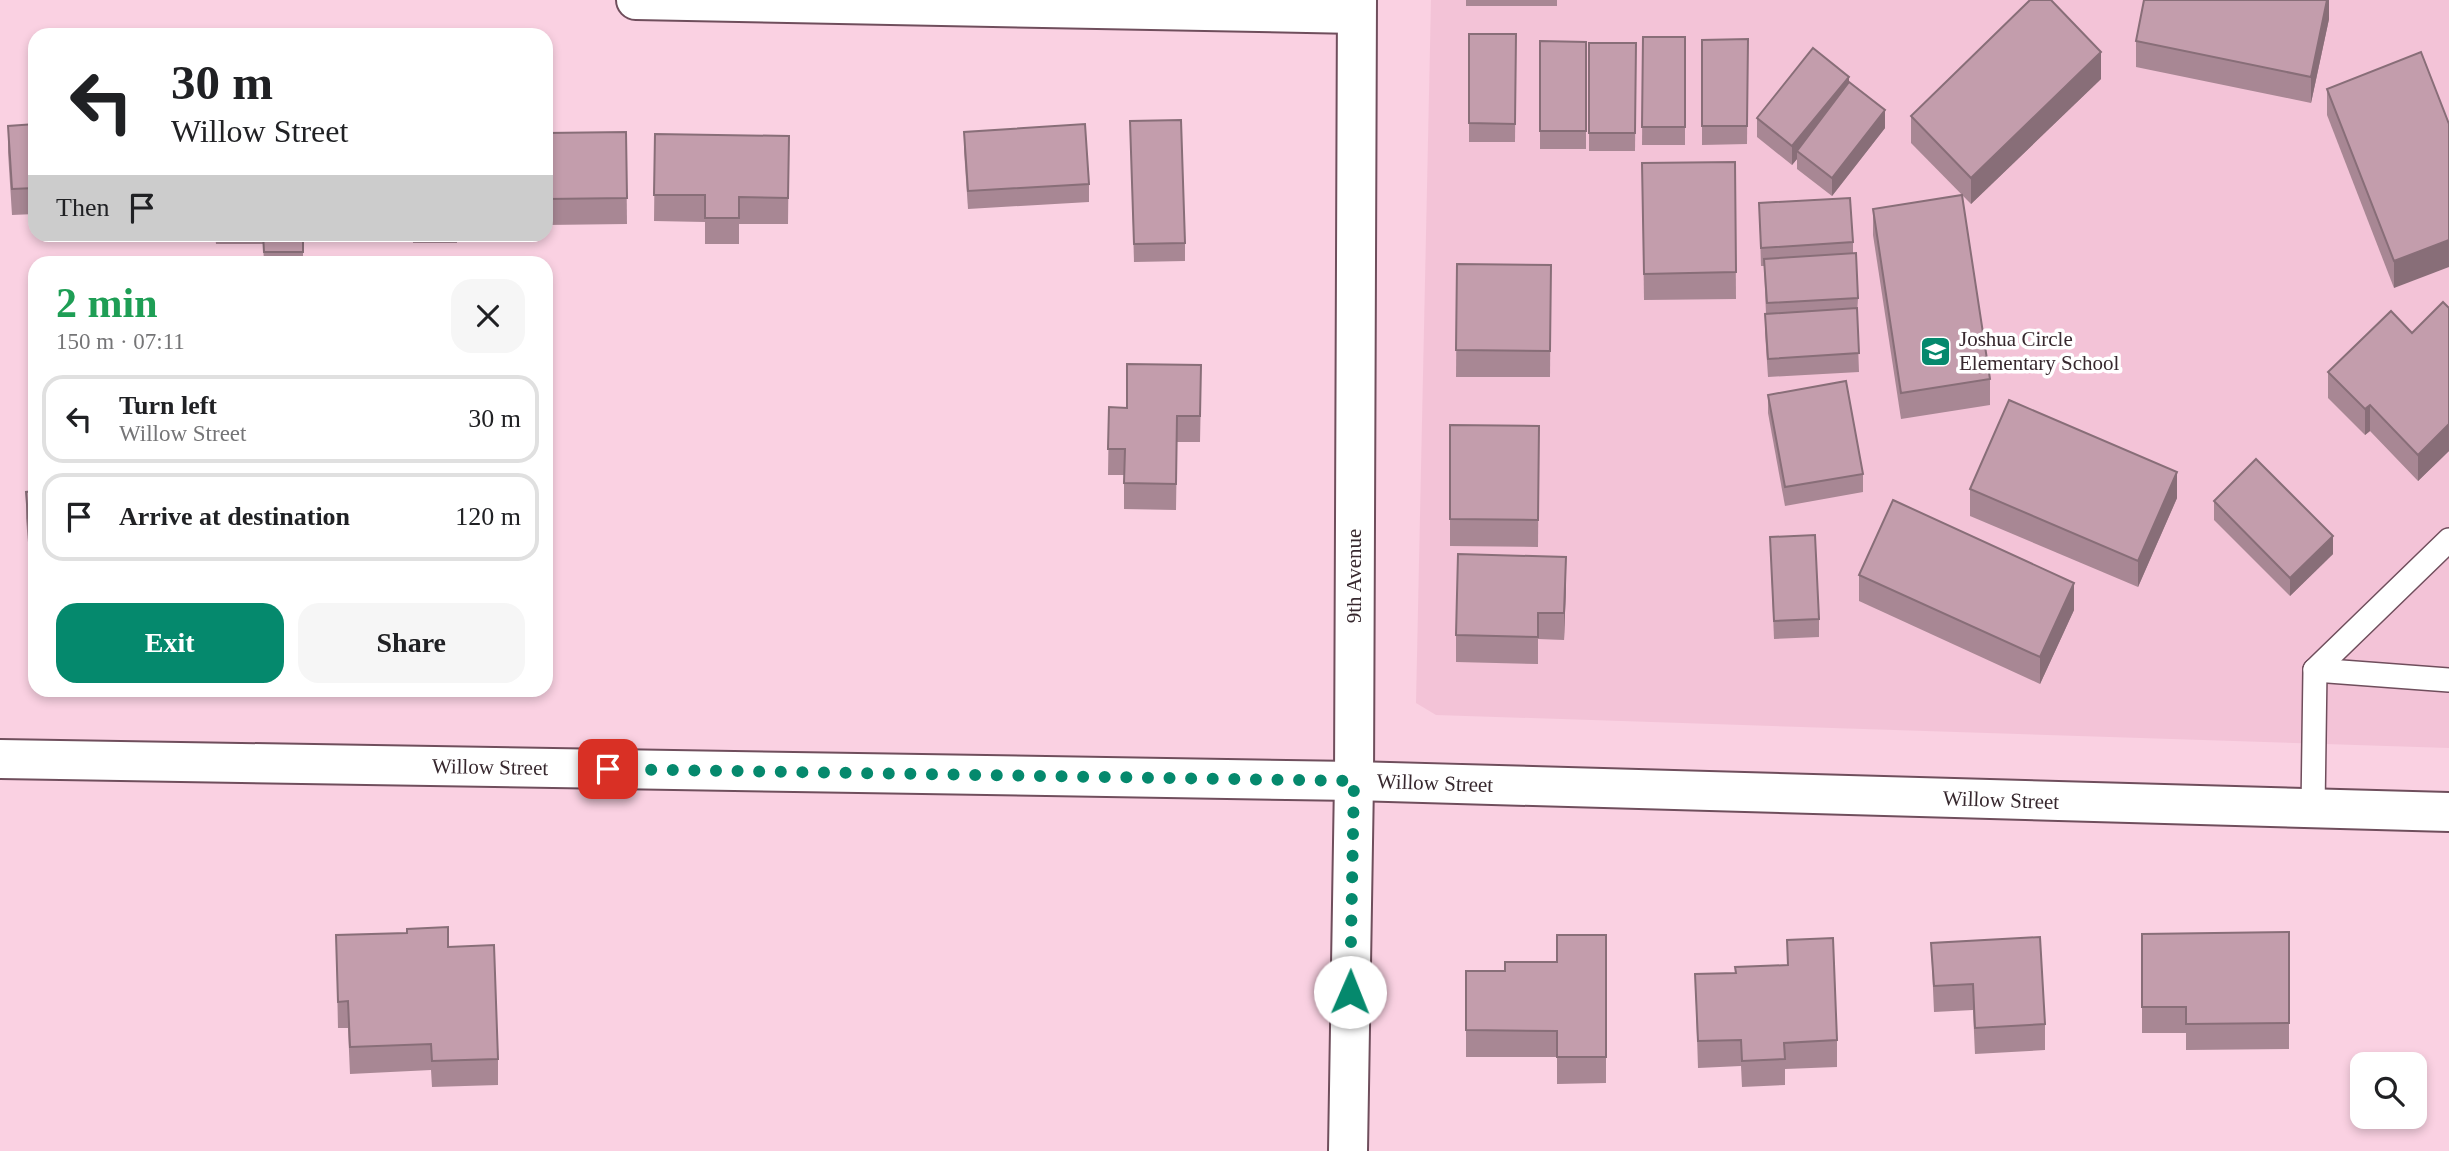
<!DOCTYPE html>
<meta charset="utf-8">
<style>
:root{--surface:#fff;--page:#f6f6f6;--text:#202124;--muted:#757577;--line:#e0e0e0;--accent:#05896d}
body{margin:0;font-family:"Times New Roman",serif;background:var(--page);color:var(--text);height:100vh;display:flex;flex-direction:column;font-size:26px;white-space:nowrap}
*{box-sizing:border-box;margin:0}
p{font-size:23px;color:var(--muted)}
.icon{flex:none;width:38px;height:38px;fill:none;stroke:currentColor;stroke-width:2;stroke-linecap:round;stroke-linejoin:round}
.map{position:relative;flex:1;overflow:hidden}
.side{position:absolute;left:28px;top:256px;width:525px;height:441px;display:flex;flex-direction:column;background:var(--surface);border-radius:21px;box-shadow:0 4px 10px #0003}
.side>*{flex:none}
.banner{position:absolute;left:28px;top:28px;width:525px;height:214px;border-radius:21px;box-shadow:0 4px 10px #0003;background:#fff;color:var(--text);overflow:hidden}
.fabs{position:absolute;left:2350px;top:1052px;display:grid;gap:14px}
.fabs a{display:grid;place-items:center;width:77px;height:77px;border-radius:14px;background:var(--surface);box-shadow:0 4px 10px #0003;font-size:35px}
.pin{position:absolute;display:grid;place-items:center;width:60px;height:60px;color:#fff;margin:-30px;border-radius:14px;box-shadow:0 4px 10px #0006}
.me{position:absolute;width:77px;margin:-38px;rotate:1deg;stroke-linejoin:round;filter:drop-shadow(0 0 5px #0008)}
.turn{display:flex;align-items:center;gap:24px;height:147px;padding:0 28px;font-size:32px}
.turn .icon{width:91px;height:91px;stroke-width:2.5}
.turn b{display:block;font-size:49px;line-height:60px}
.then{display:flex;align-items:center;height:66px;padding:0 28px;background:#0003;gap:14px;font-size:26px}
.round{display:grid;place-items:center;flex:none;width:74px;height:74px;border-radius:21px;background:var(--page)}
.headline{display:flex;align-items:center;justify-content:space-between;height:119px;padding:0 28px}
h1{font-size:42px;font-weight:700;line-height:52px;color:#1e9e55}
.button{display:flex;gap:14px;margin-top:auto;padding:14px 28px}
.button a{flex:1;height:80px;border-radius:21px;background:var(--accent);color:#fff;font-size:28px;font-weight:700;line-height:80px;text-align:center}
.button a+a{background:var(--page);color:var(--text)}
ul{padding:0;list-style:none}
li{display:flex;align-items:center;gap:21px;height:88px;margin:0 14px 10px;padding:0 14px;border:4px solid var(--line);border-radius:21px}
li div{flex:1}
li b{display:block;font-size:26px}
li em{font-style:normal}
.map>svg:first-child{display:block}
.built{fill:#f3c3d7}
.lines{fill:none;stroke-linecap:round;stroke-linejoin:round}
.lane-casing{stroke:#6f4e5c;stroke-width:26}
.street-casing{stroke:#6f4e5c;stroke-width:42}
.secondary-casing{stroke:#6f4e5c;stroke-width:42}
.lane{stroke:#fff;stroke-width:23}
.street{stroke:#fff;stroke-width:38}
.secondary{stroke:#fff;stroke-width:38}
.wall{fill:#a88794}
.shaded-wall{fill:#886e78}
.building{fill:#c39dac;stroke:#886e78;stroke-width:2}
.route{stroke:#05896d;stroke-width:12;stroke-dasharray:0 21.6}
.labels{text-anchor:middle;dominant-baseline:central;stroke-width:7;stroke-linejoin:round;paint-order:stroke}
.poi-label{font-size:21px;fill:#37282e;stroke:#fff;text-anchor:start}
.street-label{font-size:21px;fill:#37282e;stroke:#fff}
</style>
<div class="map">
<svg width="2449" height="1151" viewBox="0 0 2449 1151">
<rect width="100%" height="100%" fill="#fad1e2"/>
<!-- built -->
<polygon class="built" points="1431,0 2449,0 2449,748 1436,715 1416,703"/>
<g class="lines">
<defs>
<g id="lane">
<polyline points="2315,670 2449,680"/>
<polyline points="2313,809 2315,670 2449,540"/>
</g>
<g id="street">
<polyline points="636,0 1356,14"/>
<polyline points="1354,781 1357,0"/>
</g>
<g id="secondary">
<polyline points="0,759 1354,781 2449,812"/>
<polyline points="1348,1151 1354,781"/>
</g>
</defs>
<!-- lane casing -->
<use href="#lane" class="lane-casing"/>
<!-- street casing -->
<use href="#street" class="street-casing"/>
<!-- secondary casing -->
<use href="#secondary" class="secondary-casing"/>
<!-- lane -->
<use href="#lane" class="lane"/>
<!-- street -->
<use href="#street" class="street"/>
<!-- secondary -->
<use href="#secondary" class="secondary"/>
</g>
<!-- wall -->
<g class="wall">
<rect x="1466" y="0" width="91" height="6"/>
<polygon points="2329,0 2329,19 2311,103 2136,67 2136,41"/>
<polygon points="1469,34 1516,34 1515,142 1469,142"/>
<polygon points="1643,37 1685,37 1685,145 1642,145"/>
<polygon points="1748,39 1747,144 1702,145 1702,40"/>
<polygon points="1540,41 1586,42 1586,149 1540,149"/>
<polygon points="1589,43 1636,43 1635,151 1589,151"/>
<polygon points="2421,52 2394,288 2327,115 2327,89"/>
<polygon points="2101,79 1971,204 1911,143 1911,116"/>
<polygon points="1849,83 1885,128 1832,196 1797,169 1797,159 1792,165 1757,137 1757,118"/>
<polygon points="1130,121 1185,243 1185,261 1134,262"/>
<polygon points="35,124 35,214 12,215 8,152 8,126"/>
<polygon points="626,132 627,224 546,225 546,133"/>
<polygon points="964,132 1089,184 1089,202 968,209 964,150"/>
<polygon points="655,134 789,136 788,224 739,224 739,244 705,244 705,222 654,221"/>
<polygon points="1735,162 1736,299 1644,300 1642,163"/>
<polygon points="1759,203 1853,242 1853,253 1858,298 1857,316 1859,372 1768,377 1765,332 1765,314 1766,314 1764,266 1761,266"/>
<polygon points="1873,209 1990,379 1990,405 1901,419 1873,235"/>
<polygon points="75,234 103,234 103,235 75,237"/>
<polygon points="215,234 303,234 303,262 264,262 263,244 216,244"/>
<rect x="413" y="234" width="44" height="9"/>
<polygon points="1457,264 1551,265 1550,377 1456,377"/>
<polygon points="2449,308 2449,451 2418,481 2370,431 2365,435 2328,398 2328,372 2412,333"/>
<polygon points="1201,391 1200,442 1177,442 1176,510 1124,509 1124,475 1108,475 1109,407 1127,408"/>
<polygon points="1768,395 1863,474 1863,492 1785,506 1768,413"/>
<polygon points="1450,425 1539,426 1538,547 1450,546"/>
<polygon points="1970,489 2177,498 2138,587 1970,516"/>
<polygon points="35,491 35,591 32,591 26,518 26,492"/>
<polygon points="2214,501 2333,554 2290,596 2214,520"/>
<polygon points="1770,537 1819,619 1819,637 1774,639"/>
<polygon points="1859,575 2074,610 2040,684 1859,601"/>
<polygon points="1566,584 1564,640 1538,639 1538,664 1456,662 1456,635"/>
<polygon points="2289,932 2289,1049 2186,1050 2186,1033 2142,1033 2142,934"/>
<polygon points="336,935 448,947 498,1059 498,1085 432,1087 431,1070 350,1074 348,1028 338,1028"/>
<polygon points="1606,935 1606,1083 1557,1084 1557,1057 1466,1057 1466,971 1505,971 1557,962"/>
<polygon points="1787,940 1837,1040 1837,1067 1785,1069 1785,1085 1742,1087 1741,1066 1698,1068 1695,974 1735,973 1787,965"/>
<polygon points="1931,943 2045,1024 2045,1050 1975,1054 1973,1010 1934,1012"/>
</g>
<!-- shaded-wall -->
<g class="shaded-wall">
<polygon points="2327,0 2329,0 2329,19 2311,103 2311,77"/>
<polygon points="2101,52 2101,79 1971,204 1971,178"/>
<polygon points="1849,77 1849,95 1797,151 1797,159 1792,165 1792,146"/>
<polygon points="1885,110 1885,128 1832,196 1832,178"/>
<polygon points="2449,240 2449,267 2394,288 2394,261"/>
<polygon points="2370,405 2370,431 2365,435 2365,409"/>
<polygon points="2449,424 2449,451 2418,481 2418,455"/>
<polygon points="2177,472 2177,498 2138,587 2138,561"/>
<polygon points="2333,536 2333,554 2290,596 2290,578"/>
<polygon points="1566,557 1566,584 1564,640 1564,613"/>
<polygon points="2074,583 2074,610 2040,684 2040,657"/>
</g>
<!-- building -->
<g class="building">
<polygon points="2030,0 2051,0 2101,52 1971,178 1911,116"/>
<polygon points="2144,0 2327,0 2311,77 2136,41"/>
<polygon points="1469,34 1516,34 1515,124 1469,123"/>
<polygon points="1643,37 1685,37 1685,127 1642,127"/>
<polygon points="1748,39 1747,126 1702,126 1702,40"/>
<polygon points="1540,41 1586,42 1586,131 1540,131"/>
<polygon points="1589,43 1636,43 1635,133 1589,133"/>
<polygon points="1813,48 1849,77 1792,146 1757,118"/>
<polygon points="2421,52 2449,124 2449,240 2394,261 2327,89"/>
<polygon points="1849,82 1885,110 1832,178 1797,151"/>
<polygon points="1181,120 1185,243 1134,244 1130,121"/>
<polygon points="35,124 35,188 12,189 8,126"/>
<polygon points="1085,124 1089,184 968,191 964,132"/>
<polygon points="626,132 627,198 546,199 546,133"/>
<polygon points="655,134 789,136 788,198 739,197 739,218 705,218 705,195 654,195"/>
<polygon points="1735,162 1736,272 1644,274 1642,163"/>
<polygon points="1962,195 1990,379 1901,393 1873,209"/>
<polygon points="1850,198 1853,242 1761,248 1759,203"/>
<polygon points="263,234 303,234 303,252 264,252"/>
<polygon points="1856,253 1858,298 1767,303 1764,259"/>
<polygon points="1457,264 1551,265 1550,351 1456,350"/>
<polygon points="2443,302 2449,308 2449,424 2418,455 2370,405 2365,409 2328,372 2391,311 2412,333"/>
<polygon points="1857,308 1859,353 1768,359 1765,314"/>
<polygon points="1127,364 1201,365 1200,416 1177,416 1176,484 1124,483 1125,449 1108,449 1109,407 1127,408"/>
<polygon points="1846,381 1863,474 1785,487 1768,395"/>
<polygon points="2009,400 2177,472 2138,561 1970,489"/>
<polygon points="1450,425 1539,426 1538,520 1450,519"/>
<polygon points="2256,459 2333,536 2290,578 2214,501"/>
<polygon points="35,491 35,565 32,565 26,492"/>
<polygon points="1893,500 2074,583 2040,657 1859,575"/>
<polygon points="1815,535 1819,619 1774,621 1770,537"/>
<polygon points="1458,554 1566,557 1564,613 1538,613 1538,637 1456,635"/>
<polygon points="448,927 448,947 494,945 498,1059 432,1061 431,1044 350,1047 348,1001 338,1002 336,935 407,933 407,929"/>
<polygon points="2289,932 2289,1023 2186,1024 2186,1007 2142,1007 2142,934"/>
<polygon points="1557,935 1606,935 1606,1057 1557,1057 1557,1031 1466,1030 1466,971 1505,971 1505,962 1557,962"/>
<polygon points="2040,937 2045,1024 1975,1028 1973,984 1934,986 1931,943"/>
<polygon points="1833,938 1837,1040 1784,1043 1785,1059 1742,1061 1741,1040 1698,1041 1695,974 1736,973 1735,967 1788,965 1787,940"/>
</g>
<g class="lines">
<!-- route -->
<polyline class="route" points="608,769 1354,781 1350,992"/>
</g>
<!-- icons -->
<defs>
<symbol id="school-square" viewBox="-11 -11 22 22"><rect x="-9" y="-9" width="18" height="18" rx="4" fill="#05896d" stroke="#fff"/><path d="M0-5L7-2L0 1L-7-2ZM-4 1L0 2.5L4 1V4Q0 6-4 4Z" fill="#fff"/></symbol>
</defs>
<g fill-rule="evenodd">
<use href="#school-square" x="1918" y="334" width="35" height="35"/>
</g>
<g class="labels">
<!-- poi labels -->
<g class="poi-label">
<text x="1959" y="339">Joshua Circle<tspan x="1959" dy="24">Elementary School</tspan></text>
</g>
<!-- street labels -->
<g class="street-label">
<text transform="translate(1354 576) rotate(-90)">9th Avenue</text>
<text transform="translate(490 767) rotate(1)">Willow Street</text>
<text transform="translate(1435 783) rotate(2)">Willow Street</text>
<text transform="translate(2001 800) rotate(2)">Willow Street</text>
</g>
</g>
</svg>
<div class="fabs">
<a><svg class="icon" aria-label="search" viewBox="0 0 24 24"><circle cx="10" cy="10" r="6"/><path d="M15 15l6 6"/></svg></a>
</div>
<div class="pin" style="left:608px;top:769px;background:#d93025"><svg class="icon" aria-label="arrive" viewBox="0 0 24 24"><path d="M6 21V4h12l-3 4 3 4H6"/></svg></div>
<svg class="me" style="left:1350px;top:992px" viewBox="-20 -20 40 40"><circle r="19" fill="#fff"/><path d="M0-13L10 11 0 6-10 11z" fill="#05896d"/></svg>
<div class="banner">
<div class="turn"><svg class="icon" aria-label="left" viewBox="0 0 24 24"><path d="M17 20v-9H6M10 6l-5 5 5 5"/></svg><div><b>30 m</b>Willow Street</div></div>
<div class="then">Then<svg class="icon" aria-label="arrive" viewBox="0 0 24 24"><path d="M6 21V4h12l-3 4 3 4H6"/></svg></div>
</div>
<section class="side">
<div class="headline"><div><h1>2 min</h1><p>150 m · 07:11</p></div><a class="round"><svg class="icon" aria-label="close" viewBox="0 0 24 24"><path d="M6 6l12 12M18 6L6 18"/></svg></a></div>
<ul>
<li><svg class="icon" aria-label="left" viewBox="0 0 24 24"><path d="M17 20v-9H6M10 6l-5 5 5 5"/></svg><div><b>Turn left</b><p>Willow Street</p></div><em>30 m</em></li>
<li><svg class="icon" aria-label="arrive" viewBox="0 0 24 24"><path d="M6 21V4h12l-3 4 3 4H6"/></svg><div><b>Arrive at destination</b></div><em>120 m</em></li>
</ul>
<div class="button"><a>Exit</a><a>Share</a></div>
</section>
</div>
